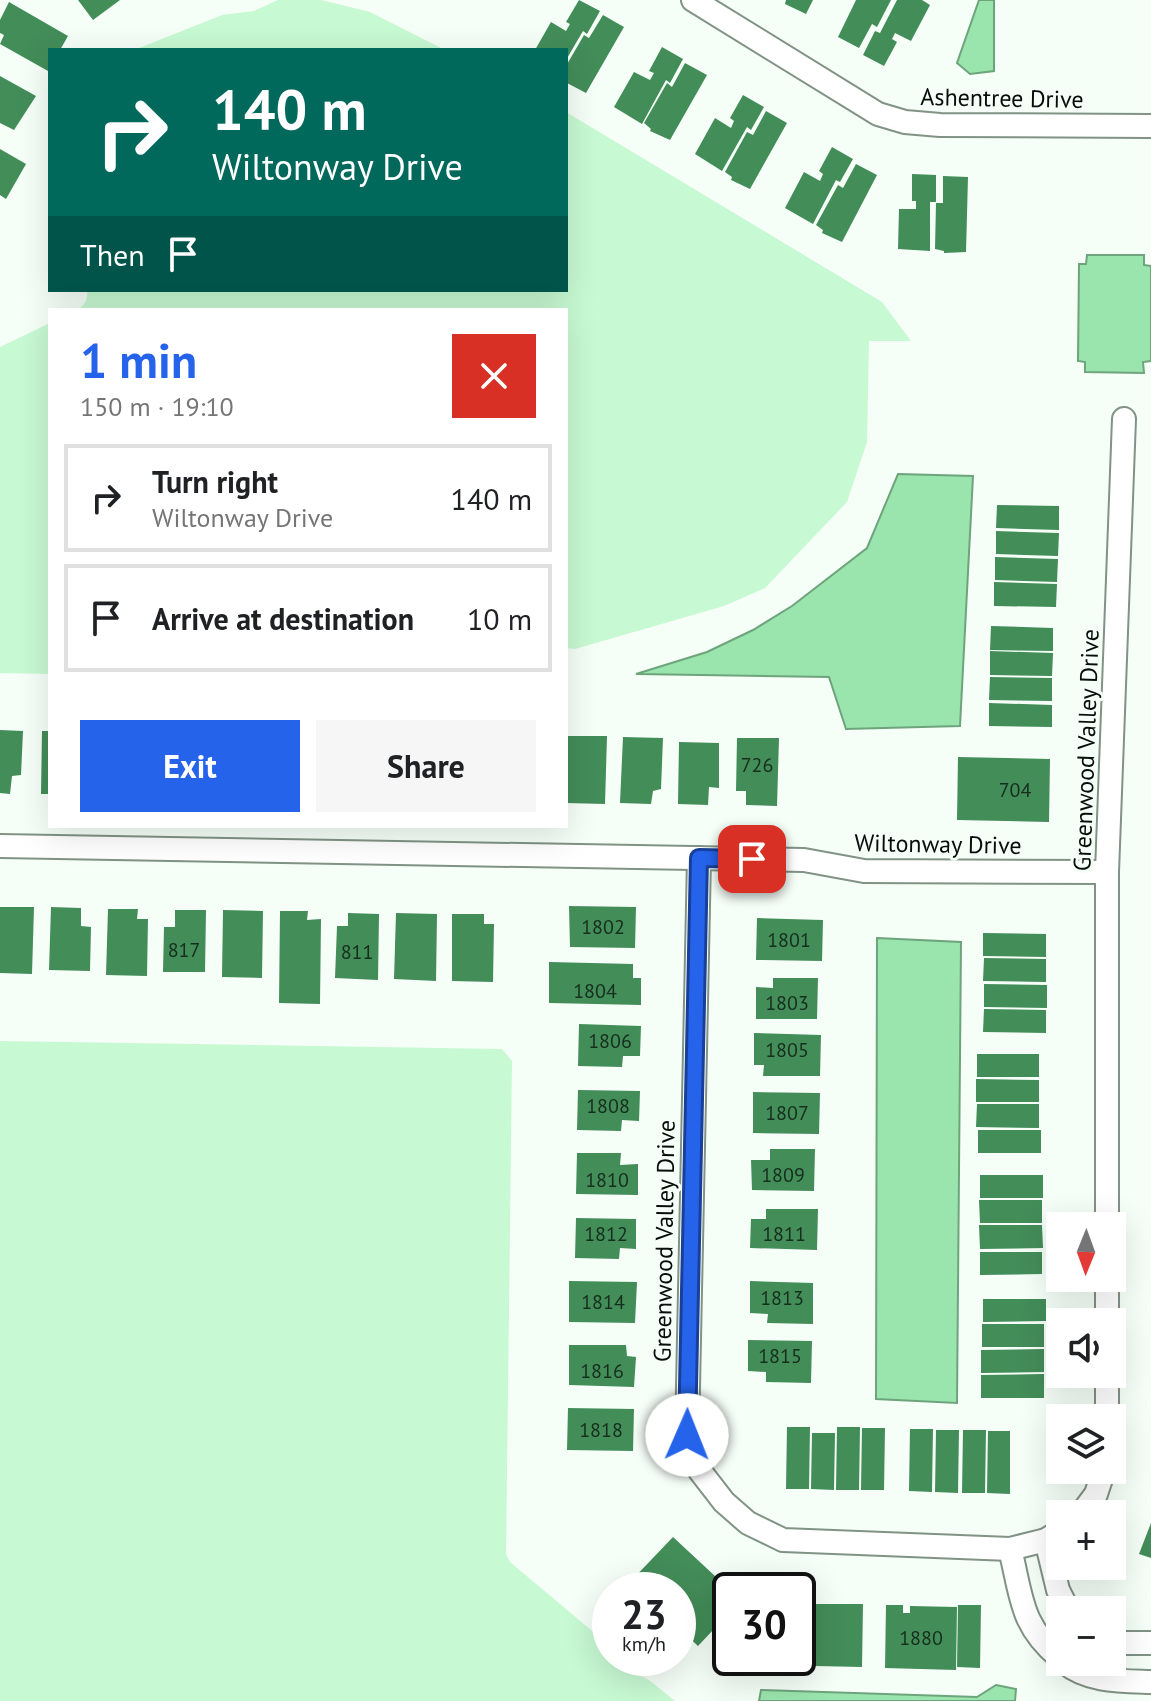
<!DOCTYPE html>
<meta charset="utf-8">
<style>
:root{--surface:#fff;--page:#f6f6f6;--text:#202124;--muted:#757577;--line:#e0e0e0;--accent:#2563eb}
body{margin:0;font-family:"PT Sans",sans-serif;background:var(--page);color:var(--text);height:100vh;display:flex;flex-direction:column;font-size:30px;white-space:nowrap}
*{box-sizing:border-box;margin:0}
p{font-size:26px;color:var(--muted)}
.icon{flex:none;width:44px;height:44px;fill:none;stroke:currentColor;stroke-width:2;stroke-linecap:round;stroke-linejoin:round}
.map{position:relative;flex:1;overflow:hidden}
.details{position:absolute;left:48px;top:308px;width:520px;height:520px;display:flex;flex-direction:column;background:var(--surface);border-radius:0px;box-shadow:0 8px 32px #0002}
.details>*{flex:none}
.hud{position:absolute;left:48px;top:48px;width:520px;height:244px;border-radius:0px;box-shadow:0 8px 32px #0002;background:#00695c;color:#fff;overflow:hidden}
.needle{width:52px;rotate:181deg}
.buttons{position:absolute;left:1046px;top:1212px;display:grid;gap:16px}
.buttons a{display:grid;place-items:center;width:80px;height:80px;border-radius:0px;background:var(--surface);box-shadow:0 8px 32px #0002;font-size:40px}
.speed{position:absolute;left:592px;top:1572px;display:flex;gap:16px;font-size:40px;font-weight:700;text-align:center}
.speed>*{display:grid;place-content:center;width:104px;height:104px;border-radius:50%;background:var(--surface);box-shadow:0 8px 32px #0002;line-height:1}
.speed small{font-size:20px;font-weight:400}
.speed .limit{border:4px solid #111;border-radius:12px;background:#fff;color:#111}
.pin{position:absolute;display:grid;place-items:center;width:68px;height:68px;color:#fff;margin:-34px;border-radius:16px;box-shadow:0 4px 12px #0006}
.me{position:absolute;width:88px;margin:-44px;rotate:1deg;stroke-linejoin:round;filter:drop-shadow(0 0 6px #0008)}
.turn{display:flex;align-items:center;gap:28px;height:168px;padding:0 32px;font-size:36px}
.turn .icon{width:104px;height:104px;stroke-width:2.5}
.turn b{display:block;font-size:56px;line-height:68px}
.then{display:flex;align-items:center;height:76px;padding:0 32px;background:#0003;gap:16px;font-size:30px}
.round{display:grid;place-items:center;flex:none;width:84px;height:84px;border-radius:0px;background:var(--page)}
.overview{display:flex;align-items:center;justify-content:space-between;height:136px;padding:0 32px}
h1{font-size:48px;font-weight:600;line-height:60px;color:var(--accent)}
.button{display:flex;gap:16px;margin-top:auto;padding:16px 32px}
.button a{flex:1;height:92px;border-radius:0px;background:var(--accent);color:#fff;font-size:32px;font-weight:600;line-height:92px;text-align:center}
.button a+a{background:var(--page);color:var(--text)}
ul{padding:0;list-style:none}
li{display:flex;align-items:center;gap:24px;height:108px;margin:0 16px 12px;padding:0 16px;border:4px solid var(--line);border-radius:0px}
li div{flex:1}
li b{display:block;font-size:30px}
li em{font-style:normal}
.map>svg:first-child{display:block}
.green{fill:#c7f9d2}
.water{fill:#9ae5ad;stroke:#6ea47c;stroke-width:2}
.building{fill:#438d59}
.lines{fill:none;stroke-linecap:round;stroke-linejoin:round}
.minor-casing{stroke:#809384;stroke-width:26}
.minor{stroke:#fff;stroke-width:22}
.route-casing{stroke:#184099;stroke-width:20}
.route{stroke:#2563eb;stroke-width:14}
.labels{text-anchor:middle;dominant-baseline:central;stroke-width:6;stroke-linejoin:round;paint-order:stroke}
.number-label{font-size:20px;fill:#162e1d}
.street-label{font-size:24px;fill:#070e09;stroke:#f6fef8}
</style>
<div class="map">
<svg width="1151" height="1701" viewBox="0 0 1151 1701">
<rect width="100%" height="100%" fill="#f6fef8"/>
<!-- green -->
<g class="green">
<polygon points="278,0 321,0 370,12 445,50 134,50 222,15 254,11"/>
<path d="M 566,112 L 882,302 L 911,341 L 869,341 L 867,442 L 847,502 L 765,588 L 724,606 L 575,649 L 566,648 L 566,310 L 76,310 C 85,305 88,301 87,290 L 566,290 Z"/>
<polygon points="50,323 50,674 0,673 0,347"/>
<polygon points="0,1041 502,1049 512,1061 506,1554 510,1562 610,1646 610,1658 616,1658 617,1665 649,1680 675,1701 0,1701"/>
</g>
<!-- water -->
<g class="water">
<polygon points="979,0 994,0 994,71 970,74 957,63"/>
<polygon points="1087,255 1144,255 1144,265 1151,266 1151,361 1143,362 1144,373 1085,372 1085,362 1078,361 1079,264 1086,264"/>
<polygon points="898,474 973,476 960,726 846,729 829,677 636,674 707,652 753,630 792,606 867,548"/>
<polygon points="877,938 961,942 957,1403 876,1399"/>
<polygon points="996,1685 1016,1689 1015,1701 759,1701 761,1690 977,1697"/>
</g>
<!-- building -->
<g class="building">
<polygon points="78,0 120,0 93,20"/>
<polygon points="579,0 600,11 587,34 583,31 566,60 566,50 535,50 551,22 566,31 570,24 566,22"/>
<polygon points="786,0 813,0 806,14 785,4"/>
<polygon points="856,0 891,0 877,27 872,24 859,48 838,37"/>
<polygon points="897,0 922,0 930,5 911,41 895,33 892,39 897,42 884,66 863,55 875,31 880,33"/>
<polygon points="9,2 68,36 60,50 50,50 48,71 0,44 4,35 0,33 0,20"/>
<polygon points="603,15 624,27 586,93 567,83 566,66 584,35 589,38"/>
<polygon points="662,47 683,59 670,83 666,80 642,124 614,107 634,72 650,80 654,73 649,71"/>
<polygon points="685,63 707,75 670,140 650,131 651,129 644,123 667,83 672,87"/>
<polygon points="0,76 36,96 14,130 0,123"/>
<polygon points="743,95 764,107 751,130 747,127 722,171 695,154 715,118 731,128 734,121 730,118"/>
<polygon points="766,111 787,123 750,189 731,180 732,177 725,172 747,132 753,135"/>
<polygon points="832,147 853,159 840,182 836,180 813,224 785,208 804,172 820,181 823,174 819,171"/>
<polygon points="0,149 26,164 6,199 0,195"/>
<polygon points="856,164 877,175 842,242 822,233 823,230 816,225 838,185 843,188"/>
<polygon points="912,174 936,175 936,202 930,202 930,251 898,249 899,209 916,209 916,201 912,201"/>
<polygon points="943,176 968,177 966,252 944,253 944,251 935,249 936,203 943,203"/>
<polygon points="997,505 1059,506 1059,530 996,528"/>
<polygon points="996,531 1059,533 1058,556 996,554"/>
<polygon points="995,557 1058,559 1057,582 995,580"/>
<polygon points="994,582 1057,584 1056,607 994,606"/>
<polygon points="991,626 1053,628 1053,651 990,650"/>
<polygon points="990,651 1053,653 1052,676 990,675"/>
<polygon points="990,677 1052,678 1052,701 989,700"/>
<polygon points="989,703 1052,705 1052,727 989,726"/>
<polygon points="0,730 23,731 21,775 12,776 10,794 0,793"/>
<polygon points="42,731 50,731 50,794 41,794"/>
<polygon points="566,736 607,736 605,804 566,803"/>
<polygon points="623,737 663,738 661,789 653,791 651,804 620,803"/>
<polygon points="737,738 779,738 777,806 746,805 746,791 736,791"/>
<polygon points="679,742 719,743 719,788 709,787 708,805 678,804"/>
<polygon points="958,757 1050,759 1049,822 957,820"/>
<polygon points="569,906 636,907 635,948 570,947"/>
<polygon points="0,907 34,907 32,974 0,973"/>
<polygon points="51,907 81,908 81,926 91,927 90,971 49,970"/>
<polygon points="108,909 138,909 137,919 148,919 147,976 106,975"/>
<polygon points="175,910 206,910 205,972 163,972 164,927 175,927"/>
<polygon points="223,910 263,911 262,978 222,977"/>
<polygon points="280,911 308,911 307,920 321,919 320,1004 279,1003"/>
<polygon points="348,913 379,914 378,980 335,978 337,926 348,926"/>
<polygon points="396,913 437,914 436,981 394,979"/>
<polygon points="452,914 484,914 484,924 494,924 493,982 452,981"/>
<polygon points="757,918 823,920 822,961 756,960"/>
<polygon points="983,933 1046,934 1046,957 983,956"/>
<polygon points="984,958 1046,959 1046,982 983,981"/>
<polygon points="549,962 633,964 633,978 641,978 641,1005 549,1003"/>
<polygon points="773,978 818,978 817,1019 756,1019 756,987 773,988"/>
<polygon points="984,984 1047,985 1047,1008 984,1007"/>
<polygon points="984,1009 1046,1010 1046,1033 983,1032"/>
<polygon points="579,1024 641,1026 640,1056 623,1056 622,1067 578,1066"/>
<polygon points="754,1033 821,1035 820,1076 763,1076 764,1065 754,1065"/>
<rect x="977" y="1054" width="62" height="23"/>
<polygon points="976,1079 1039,1080 1039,1102 976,1102"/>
<polygon points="578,1090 640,1091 639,1121 622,1120 621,1131 577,1130"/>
<polygon points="753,1092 820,1093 819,1134 753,1133"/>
<polygon points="977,1104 1039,1104 1039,1128 976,1127"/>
<rect x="978" y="1130" width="63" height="23"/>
<polygon points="770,1149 815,1149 814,1191 752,1190 751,1160 770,1160"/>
<polygon points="577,1153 621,1153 620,1165 638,1164 638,1195 576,1194"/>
<rect x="980" y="1175" width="63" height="23"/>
<polygon points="979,1200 1042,1200 1042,1223 980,1223"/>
<polygon points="766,1209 818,1209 817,1250 750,1248 751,1219 766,1219"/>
<polygon points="576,1218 636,1219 636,1249 620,1248 619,1259 575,1258"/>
<polygon points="979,1225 1042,1225 1043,1248 980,1249"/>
<polygon points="980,1252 1042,1252 1042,1274 980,1275"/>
<polygon points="569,1281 637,1282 635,1323 569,1322"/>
<polygon points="750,1281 813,1283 813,1324 767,1323 768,1314 750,1313"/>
<polygon points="983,1299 1046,1299 1046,1321 983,1322"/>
<rect x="982" y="1324" width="62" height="23"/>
<polygon points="748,1340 812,1341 811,1383 766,1382 766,1372 748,1371"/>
<polygon points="569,1345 626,1345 627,1356 636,1357 634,1387 569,1385"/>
<polygon points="1044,1349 1044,1372 981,1373 981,1350"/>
<polygon points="1044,1374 1044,1398 981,1398 981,1375"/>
<polygon points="568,1408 634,1409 633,1451 567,1450"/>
<polygon points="787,1427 810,1427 809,1489 786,1489"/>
<polygon points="837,1427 860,1427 859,1490 836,1490"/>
<polygon points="862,1428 885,1428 884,1490 861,1490"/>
<polygon points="910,1429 933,1429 932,1492 909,1491"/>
<polygon points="936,1430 959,1430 958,1493 935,1492"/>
<polygon points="963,1430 986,1430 985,1493 962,1493"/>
<polygon points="988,1431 1010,1431 1010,1494 987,1493"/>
<polygon points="812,1433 835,1433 834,1490 811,1489"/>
<polygon points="1151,1523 1151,1558 1139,1554"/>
<polygon points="673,1537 730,1590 730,1612 698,1646 678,1627 678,1590 639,1590 630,1582"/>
<polygon points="798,1603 814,1604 813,1666 767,1665 767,1658 798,1658"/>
<polygon points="816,1604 863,1604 862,1667 815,1666"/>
<polygon points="886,1605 903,1605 903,1613 910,1613 910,1606 957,1607 956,1670 885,1668"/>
<polygon points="958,1605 981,1605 980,1668 957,1667"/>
</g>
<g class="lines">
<defs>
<g id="minor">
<polyline points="693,0 878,114 905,122 940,125 1151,126"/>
<polyline points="0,846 804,860 864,871 1107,872"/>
<polyline points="699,858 687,1435 700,1471 724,1502 748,1523 783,1540 1010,1549 1046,1540 1060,1531"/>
<polyline points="1107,1226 1107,872 1124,419"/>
<polyline points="1107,1278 1107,1322"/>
<polyline points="1107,1374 1107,1418"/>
<polyline points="1081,1514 1096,1494 1104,1470"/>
<polyline points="1046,1540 1058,1590 1068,1610"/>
<path d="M 1010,1549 C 1022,1597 1020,1625 1060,1658"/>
<polyline points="1112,1643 1151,1643"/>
<path d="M 1064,1662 C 1088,1682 1121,1681 1151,1682"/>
</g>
</defs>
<!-- minor casing -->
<use href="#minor" class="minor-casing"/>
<!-- minor -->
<use href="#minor" class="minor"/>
</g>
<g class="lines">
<defs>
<polyline id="route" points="687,1435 699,858 752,859"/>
</defs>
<!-- route casing -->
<use href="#route" class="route-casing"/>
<!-- route -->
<use href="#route" class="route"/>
</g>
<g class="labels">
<!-- number labels -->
<g class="number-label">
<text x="757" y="765">726</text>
<text x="1015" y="790">704</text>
<text x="603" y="927">1802</text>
<text x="789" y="940">1801</text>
<text x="184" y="950">817</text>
<text x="357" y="952">811</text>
<text x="595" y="991">1804</text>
<text x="787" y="1003">1803</text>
<text x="610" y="1041">1806</text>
<text x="787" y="1050">1805</text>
<text x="608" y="1106">1808</text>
<text x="787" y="1113">1807</text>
<text x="783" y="1175">1809</text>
<text x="607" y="1180">1810</text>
<text x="606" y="1234">1812</text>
<text x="784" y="1234">1811</text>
<text x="782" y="1298">1813</text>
<text x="603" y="1302">1814</text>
<text x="780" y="1356">1815</text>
<text x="602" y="1371">1816</text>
<text x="601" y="1430">1818</text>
<text x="921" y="1638">1880</text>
</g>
<!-- street labels -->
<g class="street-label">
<text transform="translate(1002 98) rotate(1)">Ashentree Drive</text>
<text transform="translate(1086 750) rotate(-88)">Greenwood Valley Drive</text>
<text transform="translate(938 844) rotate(1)">Wiltonway Drive</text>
<text transform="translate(664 1241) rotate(-89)">Greenwood Valley Drive</text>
</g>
</g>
</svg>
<div class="buttons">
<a><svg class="needle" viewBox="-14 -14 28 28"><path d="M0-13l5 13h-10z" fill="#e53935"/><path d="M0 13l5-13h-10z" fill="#757577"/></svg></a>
<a><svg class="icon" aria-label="sound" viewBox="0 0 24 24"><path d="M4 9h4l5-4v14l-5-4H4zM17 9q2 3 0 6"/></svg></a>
<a><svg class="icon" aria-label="layers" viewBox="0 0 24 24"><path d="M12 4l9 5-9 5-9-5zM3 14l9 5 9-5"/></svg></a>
<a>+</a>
<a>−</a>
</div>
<div class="speed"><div>23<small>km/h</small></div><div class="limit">30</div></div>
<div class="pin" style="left:752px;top:859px;background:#d93025"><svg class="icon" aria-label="arrive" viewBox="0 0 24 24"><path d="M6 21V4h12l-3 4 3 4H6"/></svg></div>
<svg class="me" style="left:687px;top:1435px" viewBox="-20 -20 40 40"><circle r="19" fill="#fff"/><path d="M0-13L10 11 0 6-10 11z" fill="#2563eb"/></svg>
<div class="hud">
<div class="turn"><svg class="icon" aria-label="right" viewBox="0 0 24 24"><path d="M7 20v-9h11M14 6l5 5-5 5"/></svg><div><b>140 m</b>Wiltonway Drive</div></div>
<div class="then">Then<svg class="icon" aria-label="arrive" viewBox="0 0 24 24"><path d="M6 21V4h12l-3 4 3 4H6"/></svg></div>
</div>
<section class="details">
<div class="overview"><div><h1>1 min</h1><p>150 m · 19:10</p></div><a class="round" style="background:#d93025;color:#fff"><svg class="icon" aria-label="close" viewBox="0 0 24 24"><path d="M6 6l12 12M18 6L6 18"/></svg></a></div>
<ul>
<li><svg class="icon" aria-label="right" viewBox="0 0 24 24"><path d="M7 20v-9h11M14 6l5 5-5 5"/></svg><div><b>Turn right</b><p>Wiltonway Drive</p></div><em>140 m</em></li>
<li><svg class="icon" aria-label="arrive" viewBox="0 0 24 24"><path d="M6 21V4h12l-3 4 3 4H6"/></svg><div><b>Arrive at destination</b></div><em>10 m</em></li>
</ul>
<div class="button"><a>Exit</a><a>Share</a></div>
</section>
</div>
